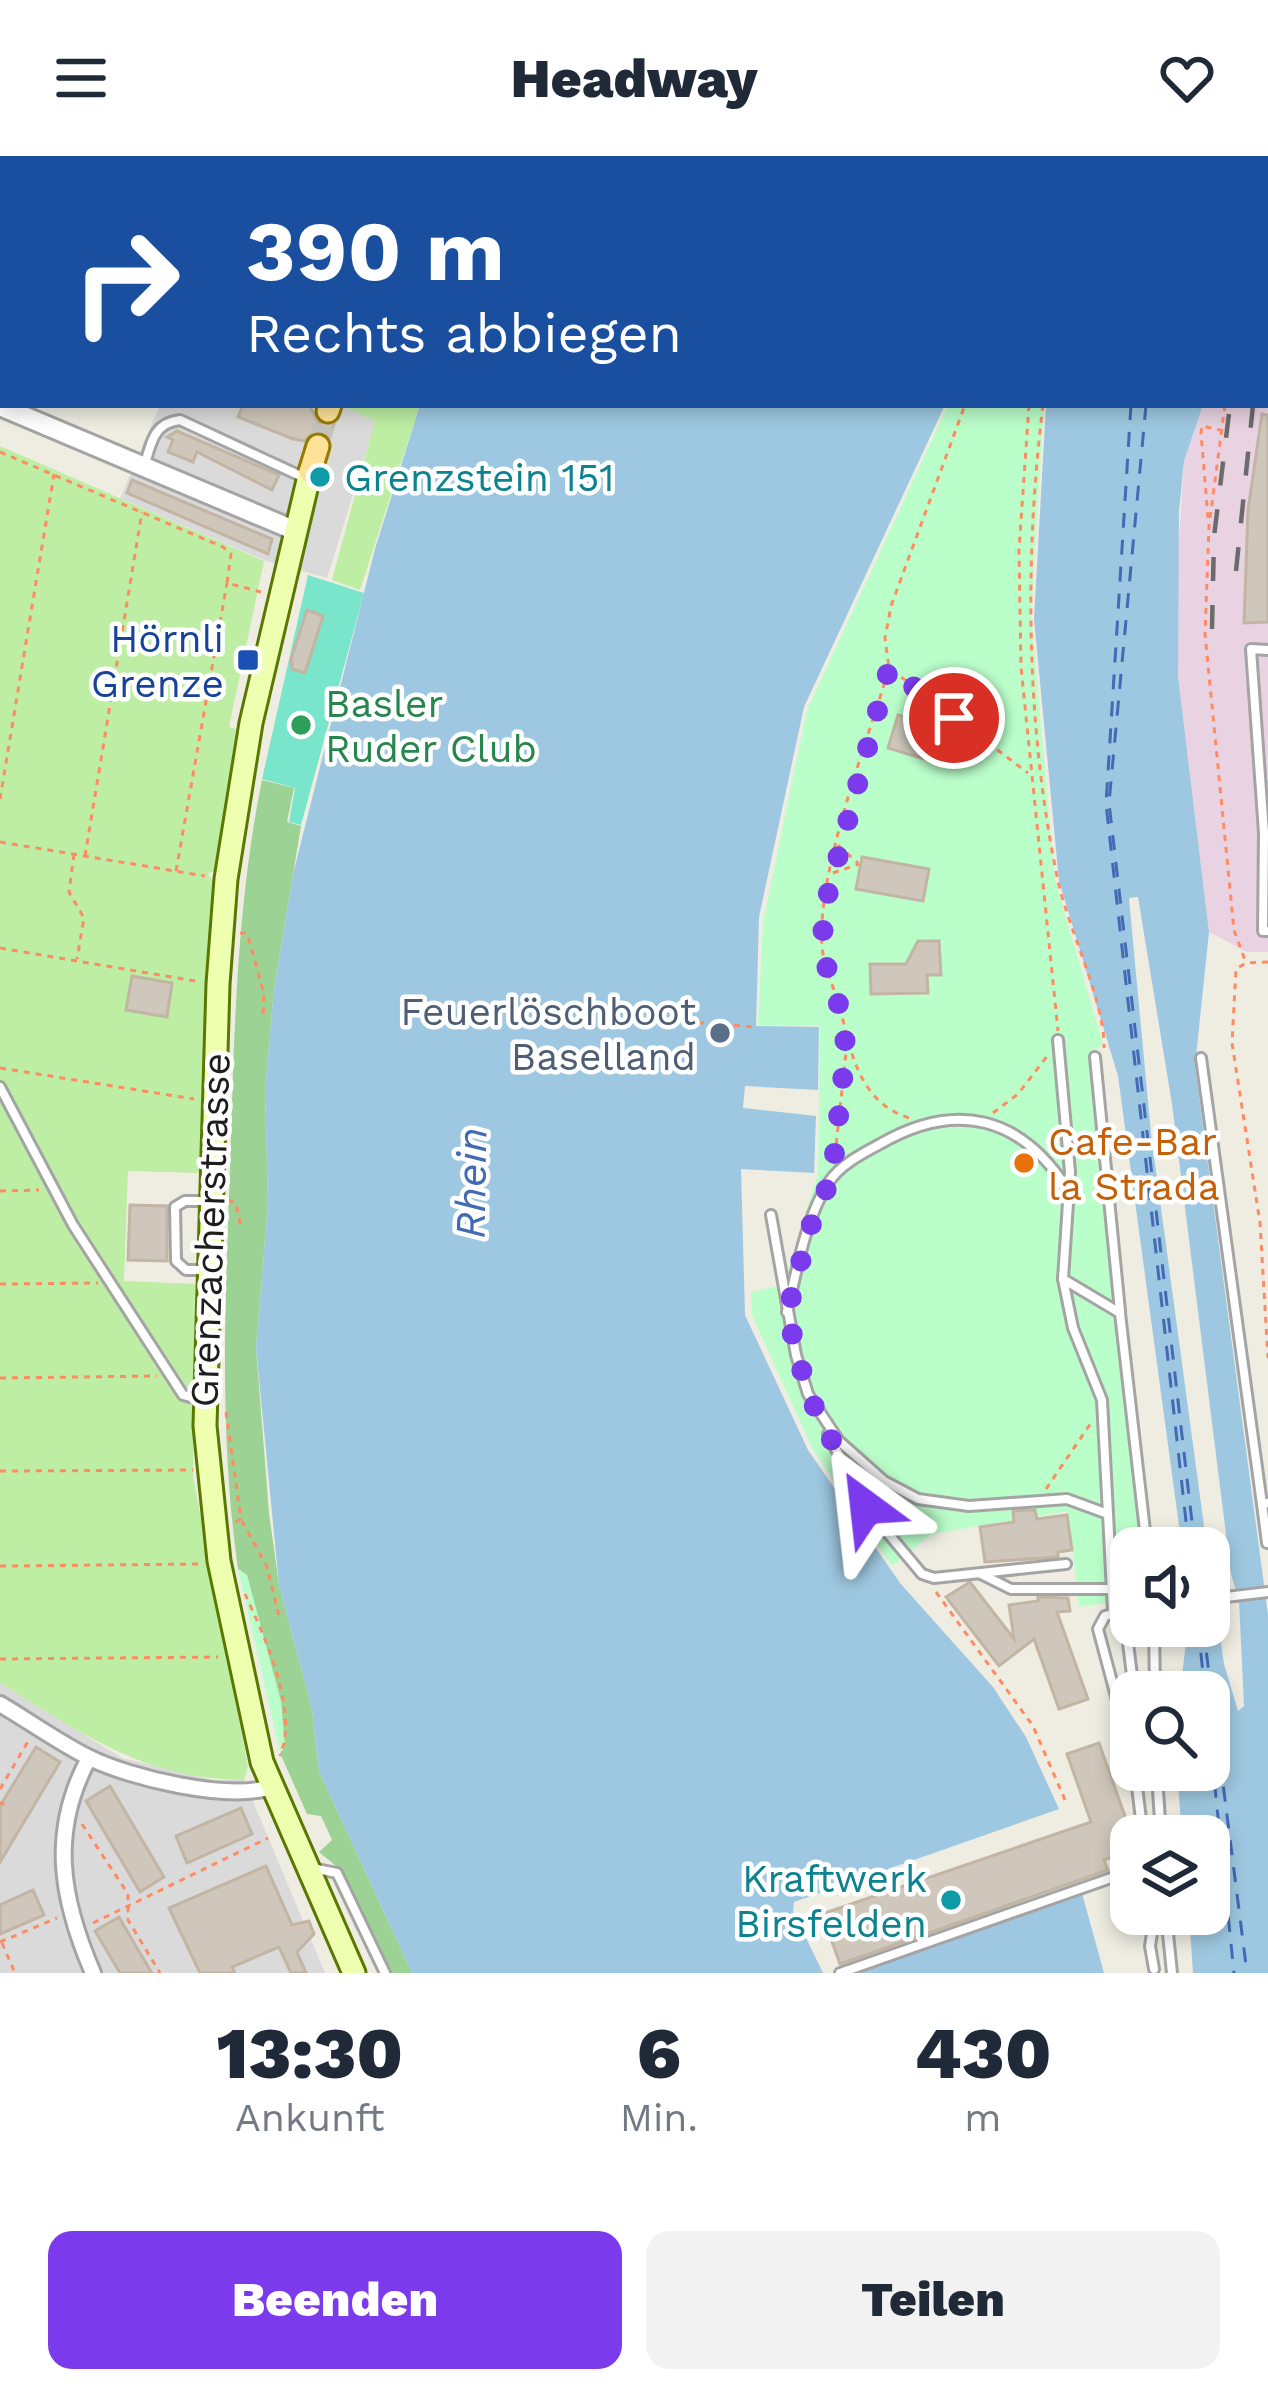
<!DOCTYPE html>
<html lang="de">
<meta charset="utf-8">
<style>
:root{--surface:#fff;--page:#f2f2f3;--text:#1f2937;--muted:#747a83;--accent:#7c3aed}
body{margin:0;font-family:"Work Sans",sans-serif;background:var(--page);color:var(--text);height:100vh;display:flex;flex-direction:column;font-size:45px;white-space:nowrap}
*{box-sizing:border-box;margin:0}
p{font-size:39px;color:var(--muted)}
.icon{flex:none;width:66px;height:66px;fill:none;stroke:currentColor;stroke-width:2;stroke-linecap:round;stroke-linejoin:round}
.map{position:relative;height:1817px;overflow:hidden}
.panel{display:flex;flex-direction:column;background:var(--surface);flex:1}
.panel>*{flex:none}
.top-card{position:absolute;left:0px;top:0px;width:1269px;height:252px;box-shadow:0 6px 18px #0003;background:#1a4fa0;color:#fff;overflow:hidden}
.buttons{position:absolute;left:1110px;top:1371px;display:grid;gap:24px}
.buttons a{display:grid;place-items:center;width:120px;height:120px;border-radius:24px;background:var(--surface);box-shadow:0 6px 18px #0003;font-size:60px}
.pin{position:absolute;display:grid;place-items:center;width:102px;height:102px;color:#fff;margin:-51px;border:6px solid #fff;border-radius:50%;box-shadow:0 3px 12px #0007}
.me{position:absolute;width:132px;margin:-66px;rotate:330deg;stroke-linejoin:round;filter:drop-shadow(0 0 9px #0008)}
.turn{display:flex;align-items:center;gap:42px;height:252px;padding:0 48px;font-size:54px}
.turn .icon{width:156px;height:156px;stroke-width:2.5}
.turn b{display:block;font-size:84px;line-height:102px}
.eta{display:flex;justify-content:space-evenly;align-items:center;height:204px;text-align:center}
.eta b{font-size:72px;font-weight:800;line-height:84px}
.primary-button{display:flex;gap:24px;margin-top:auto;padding:24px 48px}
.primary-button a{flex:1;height:138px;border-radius:24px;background:var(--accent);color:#fff;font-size:48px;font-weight:800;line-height:138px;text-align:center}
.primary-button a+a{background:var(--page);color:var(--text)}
header{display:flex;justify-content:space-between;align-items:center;height:156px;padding:0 48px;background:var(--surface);font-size:54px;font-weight:800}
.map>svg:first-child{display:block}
.residential{fill:#dbdada}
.industrial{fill:#e9d3e2}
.grass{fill:#bdeea3}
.forest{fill:#9cd293}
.park{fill:#bafeca}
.pitch{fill:#79e6cc}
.water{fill:#9ec8e1}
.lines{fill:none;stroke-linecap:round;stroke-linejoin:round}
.ferry{stroke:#426ab5;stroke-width:3;stroke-dasharray:15 12;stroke-linecap:butt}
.building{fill:#cfc7bb;stroke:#c2b5a3;stroke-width:3}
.primary-tunnel{stroke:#c5c3bb;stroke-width:21;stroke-dasharray:21 10;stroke-linecap:butt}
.service-casing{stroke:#a4a4a4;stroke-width:14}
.minor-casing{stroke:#a4a4a4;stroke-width:20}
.tertiary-casing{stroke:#a4a4a4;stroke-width:24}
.secondary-casing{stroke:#597800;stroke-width:27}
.primary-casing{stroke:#967b00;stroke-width:27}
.path{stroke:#ff8b63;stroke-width:3;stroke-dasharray:6 6;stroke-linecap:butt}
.service{stroke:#fff;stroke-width:8}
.minor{stroke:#fff;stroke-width:14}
.tertiary{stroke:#fff;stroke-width:18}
.secondary{stroke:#efffb0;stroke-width:21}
.primary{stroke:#ffe297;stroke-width:21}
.rail{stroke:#6b6b6b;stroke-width:4.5;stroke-dasharray:24 24;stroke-linecap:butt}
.route{stroke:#7c3aed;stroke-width:21;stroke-dasharray:0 37.8}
.culture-dot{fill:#0f9aa8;stroke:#fff;stroke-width:4.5}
.transit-dot{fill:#1a4fb4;stroke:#fff;stroke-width:4.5}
.leisure-dot{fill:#2e9e5b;stroke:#fff;stroke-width:4.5}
.service-dot{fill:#5c6f8a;stroke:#fff;stroke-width:4.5}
.food-dot{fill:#e8710a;stroke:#fff;stroke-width:4.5}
.labels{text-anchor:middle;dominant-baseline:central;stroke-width:9;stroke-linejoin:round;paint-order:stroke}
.culture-label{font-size:39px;fill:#0d838f;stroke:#fff;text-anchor:start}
.transit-label{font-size:39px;fill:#164399;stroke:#fff;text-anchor:end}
.leisure-label{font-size:39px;fill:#27864d;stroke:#fff;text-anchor:start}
.service-label{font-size:39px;fill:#4e5e75;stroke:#fff;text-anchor:end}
.food-label{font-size:39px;fill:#c56008;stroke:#fff;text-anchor:start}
.street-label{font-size:39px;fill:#1d1d1d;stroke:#fff}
.water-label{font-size:42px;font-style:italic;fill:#426ab5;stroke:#fff}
</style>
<header><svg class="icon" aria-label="menu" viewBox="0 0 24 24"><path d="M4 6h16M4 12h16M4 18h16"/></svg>Headway<svg class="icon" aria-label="heart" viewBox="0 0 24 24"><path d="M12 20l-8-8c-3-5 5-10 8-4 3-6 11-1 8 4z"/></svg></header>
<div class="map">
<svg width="1268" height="1817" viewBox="0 0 1268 1817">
<rect width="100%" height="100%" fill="#efede2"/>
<!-- residential -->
<g class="residential">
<polygon points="160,249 340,249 376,265 327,422 266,405 120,342"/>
<polygon points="0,1527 122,1602 213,1624 244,1624 325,1817 0,1817"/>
</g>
<!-- industrial -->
<polygon class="industrial" points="1268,27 1268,796 1247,796 1209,776 1178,520 1176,431 1184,305 1203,249 1266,249"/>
<!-- grass -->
<g class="grass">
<polygon points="340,249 420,249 360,434 332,424 375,265"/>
<path d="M 0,290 L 264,405 L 229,571 L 236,573 L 216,714 L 208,718 L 214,727 L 206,818 L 200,1017 L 128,1015 L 124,1125 L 197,1128 L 193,1320 L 248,1611 L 244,1624 C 144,1623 83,1578 0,1527 Z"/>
</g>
<!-- forest -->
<path class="forest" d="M 262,624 L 294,632 L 287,666 L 301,670 L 274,833 L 265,935 L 268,1048 L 256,1192 L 269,1357 L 279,1429 L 312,1553 L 319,1615 L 412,1817 L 391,1817 L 342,1715 L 319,1696 L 332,1684 L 321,1660 L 307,1658 L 280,1597 L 285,1591 L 247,1419 L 238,1413 C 219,1279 225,1148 230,1013 C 234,883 236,752 262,624 Z"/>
<!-- park -->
<g class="park">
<polygon points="948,249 1044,249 1031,458 1055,724 1103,888 1089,897 1142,1392 1131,1392 1131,1443 1079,1451 1068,1355 932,1378 892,1410 812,1292 752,1159 751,1136 783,1129 818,1017 820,870 758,869 763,766 807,554"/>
<polygon points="238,1413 247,1419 281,1545 285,1591 280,1596"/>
</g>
<!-- pitch -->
<polygon class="pitch" points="308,419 364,437 301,669 289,666 295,632 262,623"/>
<!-- water -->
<g class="water">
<polygon points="510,0 1268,0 1266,32 1266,3"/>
<polygon points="420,249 945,249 804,551 759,761 756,870 819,871 818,934 745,930 743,952 816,960 814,1017 741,1013 745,1159 808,1294 900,1427 993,1531 1026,1581 1059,1653 794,1746 793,1755 823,1817 412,1817 319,1615 312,1553 279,1429 256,1192 268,1048 265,935 274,833 293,718 375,393"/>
<polygon points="1046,249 1203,249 1184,305 1179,356 1178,520 1209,776 1195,910 1268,1459 1268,1817 1193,1817 1189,1758 1209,1758 1209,1680 1182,1680 1177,1614 1209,1614 1209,1536 1180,1536 1188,1470 1209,1470 1209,1404 1224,1508 1238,1555 1244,1550 1239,1445 1231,1418 1172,948 1138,741 1129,742 1151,978 1207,1392 1182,1392 1118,920 1059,725 1034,463"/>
<polygon points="1080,1730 1104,1817 846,1817"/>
</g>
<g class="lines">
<!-- ferry -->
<g class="ferry">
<polyline points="1172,3 1173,0"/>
<polyline points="1193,3 1194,0"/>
<polyline points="1131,249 1106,648 1189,1392"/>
<polyline points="1146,249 1109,647 1195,1392"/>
<polyline points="1198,1470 1205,1536"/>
<polyline points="1203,1470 1247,1817"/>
<polyline points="1209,1573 1234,1817"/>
</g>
</g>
<!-- building -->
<g class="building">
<polygon points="243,249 309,249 318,266 334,268 330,281 316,275 304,285 293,283 238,261"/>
<polygon points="1262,258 1268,259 1268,466 1244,467 1248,354"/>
<polygon points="177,275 279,319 272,334 197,296 193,306 168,296 173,284 167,281"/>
<polygon points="132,324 272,383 268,398 127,337"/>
<polygon points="307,454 323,460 305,517 292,513 291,503"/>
<polygon points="898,559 961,578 951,611 888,592"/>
<polygon points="862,701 929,713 923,745 856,733"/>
<polygon points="918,785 939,785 941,819 927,819 928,837 871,838 870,808 906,808"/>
<polygon points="132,820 172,827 167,861 126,854"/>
<polygon points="130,1049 167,1050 167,1105 128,1104"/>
<polygon points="1035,1354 1037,1363 1067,1359 1072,1394 1058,1396 1058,1401 985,1406 980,1371 1014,1366 1013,1355"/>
<polygon points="970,1426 1014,1483 1009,1449 1038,1445 1038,1441 1068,1442 1070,1455 1057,1456 1088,1543 1059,1553 1034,1483 999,1510 946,1441"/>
<polygon points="1099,1587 1131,1677 1131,1694 1104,1704 1108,1714 840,1808 822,1758 1091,1666 1067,1598"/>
<polygon points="36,1591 60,1606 0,1706 0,1650"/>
<polygon points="110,1630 164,1721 140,1736 86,1645"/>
<polygon points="241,1652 252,1678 187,1707 176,1680"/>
<polygon points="266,1710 292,1769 309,1765 314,1778 297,1796 306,1817 291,1817 279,1791 232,1811 235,1817 200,1817 169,1752"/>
<polygon points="33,1734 44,1759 0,1778 0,1749"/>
<polygon points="119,1761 137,1792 152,1817 120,1817 95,1775"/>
</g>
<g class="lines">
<!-- primary-tunnel -->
<polyline class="primary-tunnel" points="318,290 328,255"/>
<defs>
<g id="service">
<polyline points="385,0 391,3"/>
<path d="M 144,311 C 151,288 153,267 180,264 L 307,323"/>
<polyline points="1268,494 1251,493 1264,677 1263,775 1268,775"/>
<polyline points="1058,884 1070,1016 1063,1123 1073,1172 1102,1244 1108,1358"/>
<polyline points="1095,901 1120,1155"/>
<polyline points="1201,902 1262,1348 1268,1347"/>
<polyline points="0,931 73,1069 183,1239 205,1245"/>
<polyline points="207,1045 185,1045 175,1051 176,1105 186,1114 207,1114"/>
<polyline points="771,1059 796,1199 808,1238 839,1285 884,1325 918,1343 969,1350 1067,1343 1108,1358 1113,1455"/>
<polyline points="1063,1123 1120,1157 1147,1392"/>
<path d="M 787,1156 C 797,1114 805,1063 829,1026 C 840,1009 863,997 880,988 C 956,944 1021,960 1068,1034"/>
<polyline points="828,1278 866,1351 922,1418 934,1422 1066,1408"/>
<polyline points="1262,1348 1267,1387"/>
<polyline points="981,1418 1011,1433 1112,1433"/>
<polyline points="1209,1443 1268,1436"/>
<polyline points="1131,1453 1105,1460 1098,1473 1131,1597"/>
<polyline points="1124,1454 1134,1536"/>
<polyline points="1154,1470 1155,1536"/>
<polyline points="1135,1614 1143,1680"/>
<polyline points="1149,1614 1158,1634 1161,1680"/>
<polyline points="312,1712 337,1717 385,1817"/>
<polyline points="1166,1758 1172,1817"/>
<polyline points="1154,1813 1150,1790 1155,1758"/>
<polyline points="840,1817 1131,1715"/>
</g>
<g id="minor">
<path d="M 0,1548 C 29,1565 58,1586 88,1601 C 129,1622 228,1645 271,1631"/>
<path d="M 89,1602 C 49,1676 61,1743 93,1817"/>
</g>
<polyline id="tertiary" points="0,250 296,375"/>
<polyline id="secondary" points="310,316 251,567 226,723 218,828 205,1270 219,1405 262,1606 354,1817"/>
<g id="primary">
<polyline points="429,3 432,0"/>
<polyline points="328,255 330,249"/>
<polyline points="310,316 318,290"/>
</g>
</defs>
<!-- service casing -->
<use href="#service" class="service-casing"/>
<!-- minor casing -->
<use href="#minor" class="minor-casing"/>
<!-- tertiary casing -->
<use href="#tertiary" class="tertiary-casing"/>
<!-- secondary casing -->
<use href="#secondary" class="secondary-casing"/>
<!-- primary casing -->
<use href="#primary" class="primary-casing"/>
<!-- path -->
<g class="path">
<polyline points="1266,88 1268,83"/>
<polyline points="1029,249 1019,394 1021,511 1058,875"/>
<path d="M 1043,249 C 1024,403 1026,573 1058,725 C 1069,775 1105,845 1104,892"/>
<polyline points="1225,249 1209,370 1205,478 1234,774 1246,807"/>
<polyline points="0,296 223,391 231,398 227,427 261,436"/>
<polyline points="1208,362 1201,277 1202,270 1220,274"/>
<polyline points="892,514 1028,617"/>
<polyline points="0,643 54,318"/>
<polyline points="0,686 205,720"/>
<polyline points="838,689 858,707"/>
<polyline points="74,698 69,736 84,762 77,803"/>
<polyline points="85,700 142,356"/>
<polyline points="176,715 227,427"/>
<polyline points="833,717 859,708"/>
<polyline points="240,777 247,777 264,838 263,861"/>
<polyline points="0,792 201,826"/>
<polyline points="1268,806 1246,807 1236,813 1232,887 1260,1067 1268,1202"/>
<polyline points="686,866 756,871"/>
<polyline points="0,912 194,943"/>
<polyline points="993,957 1018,938 1048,899"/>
<path d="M 909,962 C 862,947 852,902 842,860 C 837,836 824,815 822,790 C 817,713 867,588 889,512 L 885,482 L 891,450 L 965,249"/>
<polyline points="835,1000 846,896"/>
<polyline points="0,1035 39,1034"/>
<polyline points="228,1044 236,1047 241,1072"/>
<polyline points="0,1128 98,1127"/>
<polyline points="0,1222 157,1220"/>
<polyline points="226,1256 241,1363 235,1366"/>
<polyline points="0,1315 193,1314"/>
<polyline points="1046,1333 1091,1267"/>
<polyline points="242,1365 267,1411 279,1460"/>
<polyline points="0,1410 201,1408"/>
<polyline points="936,1436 1033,1570 1065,1644"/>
<path d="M 245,1438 C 265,1482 299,1554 280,1600"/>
<polyline points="0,1503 218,1501"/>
<polyline points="0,1633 30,1582"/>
<polyline points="0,1646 4,1649"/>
<polyline points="82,1668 128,1738 128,1764 160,1817"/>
<polyline points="93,1767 268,1682"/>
<polyline points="0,1786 57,1762"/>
<polyline points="2,1787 15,1817"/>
</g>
<!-- service -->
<use href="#service" class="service"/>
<!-- minor -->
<use href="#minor" class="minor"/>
<!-- tertiary -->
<use href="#tertiary" class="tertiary"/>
<!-- secondary -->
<use href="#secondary" class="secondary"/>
<!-- primary -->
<use href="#primary" class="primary"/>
<!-- rail -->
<g class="rail">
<polyline points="31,3 34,0"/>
<polyline points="0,55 3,51"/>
<polyline points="1266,116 1268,110"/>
<polyline points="1266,167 1268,158"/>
<polyline points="1236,415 1253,249"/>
<polyline points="1212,473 1214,381 1230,249"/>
</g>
</g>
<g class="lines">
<!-- route -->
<polyline class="route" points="866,1351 808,1238 787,1158 809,1074 832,1020 846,893 842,859 822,796 824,753 889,512 954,562"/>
</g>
<!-- markers -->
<g class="culture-dot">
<circle cx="320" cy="321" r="12"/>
<circle cx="951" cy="1744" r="12"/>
</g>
<rect class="transit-dot" x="236" y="492" width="24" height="24" rx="6"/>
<circle class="leisure-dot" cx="301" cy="569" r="12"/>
<circle class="service-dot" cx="720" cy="877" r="12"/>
<circle class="food-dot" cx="1024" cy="1007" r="12"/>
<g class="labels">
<!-- culture labels -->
<g class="culture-label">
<text x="344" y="321">Grenzstein 151</text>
<text x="927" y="1722" text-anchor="end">Kraftwerk<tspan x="927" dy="45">Birsfelden</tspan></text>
</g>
<!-- transit labels -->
<g class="transit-label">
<text x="224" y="482">Hörnli<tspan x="224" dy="45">Grenze</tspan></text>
</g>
<!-- leisure labels -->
<g class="leisure-label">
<text x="325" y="547">Basler<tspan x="325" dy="45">Ruder Club</tspan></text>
</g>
<!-- service labels -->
<g class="service-label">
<text x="696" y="855">Feuerlöschboot<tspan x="696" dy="45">Baselland</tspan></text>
</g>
<!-- food labels -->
<g class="food-label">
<text x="1048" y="985">Cafe-Bar<tspan x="1048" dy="45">la Strada</tspan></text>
</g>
<!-- street labels -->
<g class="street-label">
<text transform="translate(210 1074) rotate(-88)">Grenzacherstrasse</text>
</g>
<!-- water labels -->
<g class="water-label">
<text transform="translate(471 1027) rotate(-89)">Rhein</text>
</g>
</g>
</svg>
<div class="buttons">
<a><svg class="icon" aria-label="sound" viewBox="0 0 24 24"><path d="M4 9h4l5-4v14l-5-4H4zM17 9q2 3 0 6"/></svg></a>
<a><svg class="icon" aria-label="search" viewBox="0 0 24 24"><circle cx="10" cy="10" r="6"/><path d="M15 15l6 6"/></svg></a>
<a><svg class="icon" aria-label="layers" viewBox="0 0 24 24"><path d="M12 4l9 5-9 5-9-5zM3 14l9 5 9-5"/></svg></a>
</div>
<div class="pin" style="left:954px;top:562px;background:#d93025"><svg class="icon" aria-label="arrive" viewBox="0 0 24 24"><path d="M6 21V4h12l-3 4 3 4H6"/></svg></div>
<svg class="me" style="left:866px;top:1351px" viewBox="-20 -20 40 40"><path d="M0-17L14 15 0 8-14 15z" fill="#7c3aed" stroke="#fff" stroke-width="4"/></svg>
<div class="top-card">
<div class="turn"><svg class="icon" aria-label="right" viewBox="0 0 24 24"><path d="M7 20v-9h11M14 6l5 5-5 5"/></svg><div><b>390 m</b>Rechts abbiegen</div></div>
</div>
</div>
<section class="panel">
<div class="eta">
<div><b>13:30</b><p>Ankunft</p></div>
<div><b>6</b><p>Min.</p></div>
<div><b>430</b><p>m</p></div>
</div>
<div class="primary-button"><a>Beenden</a><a>Teilen</a></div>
</section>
